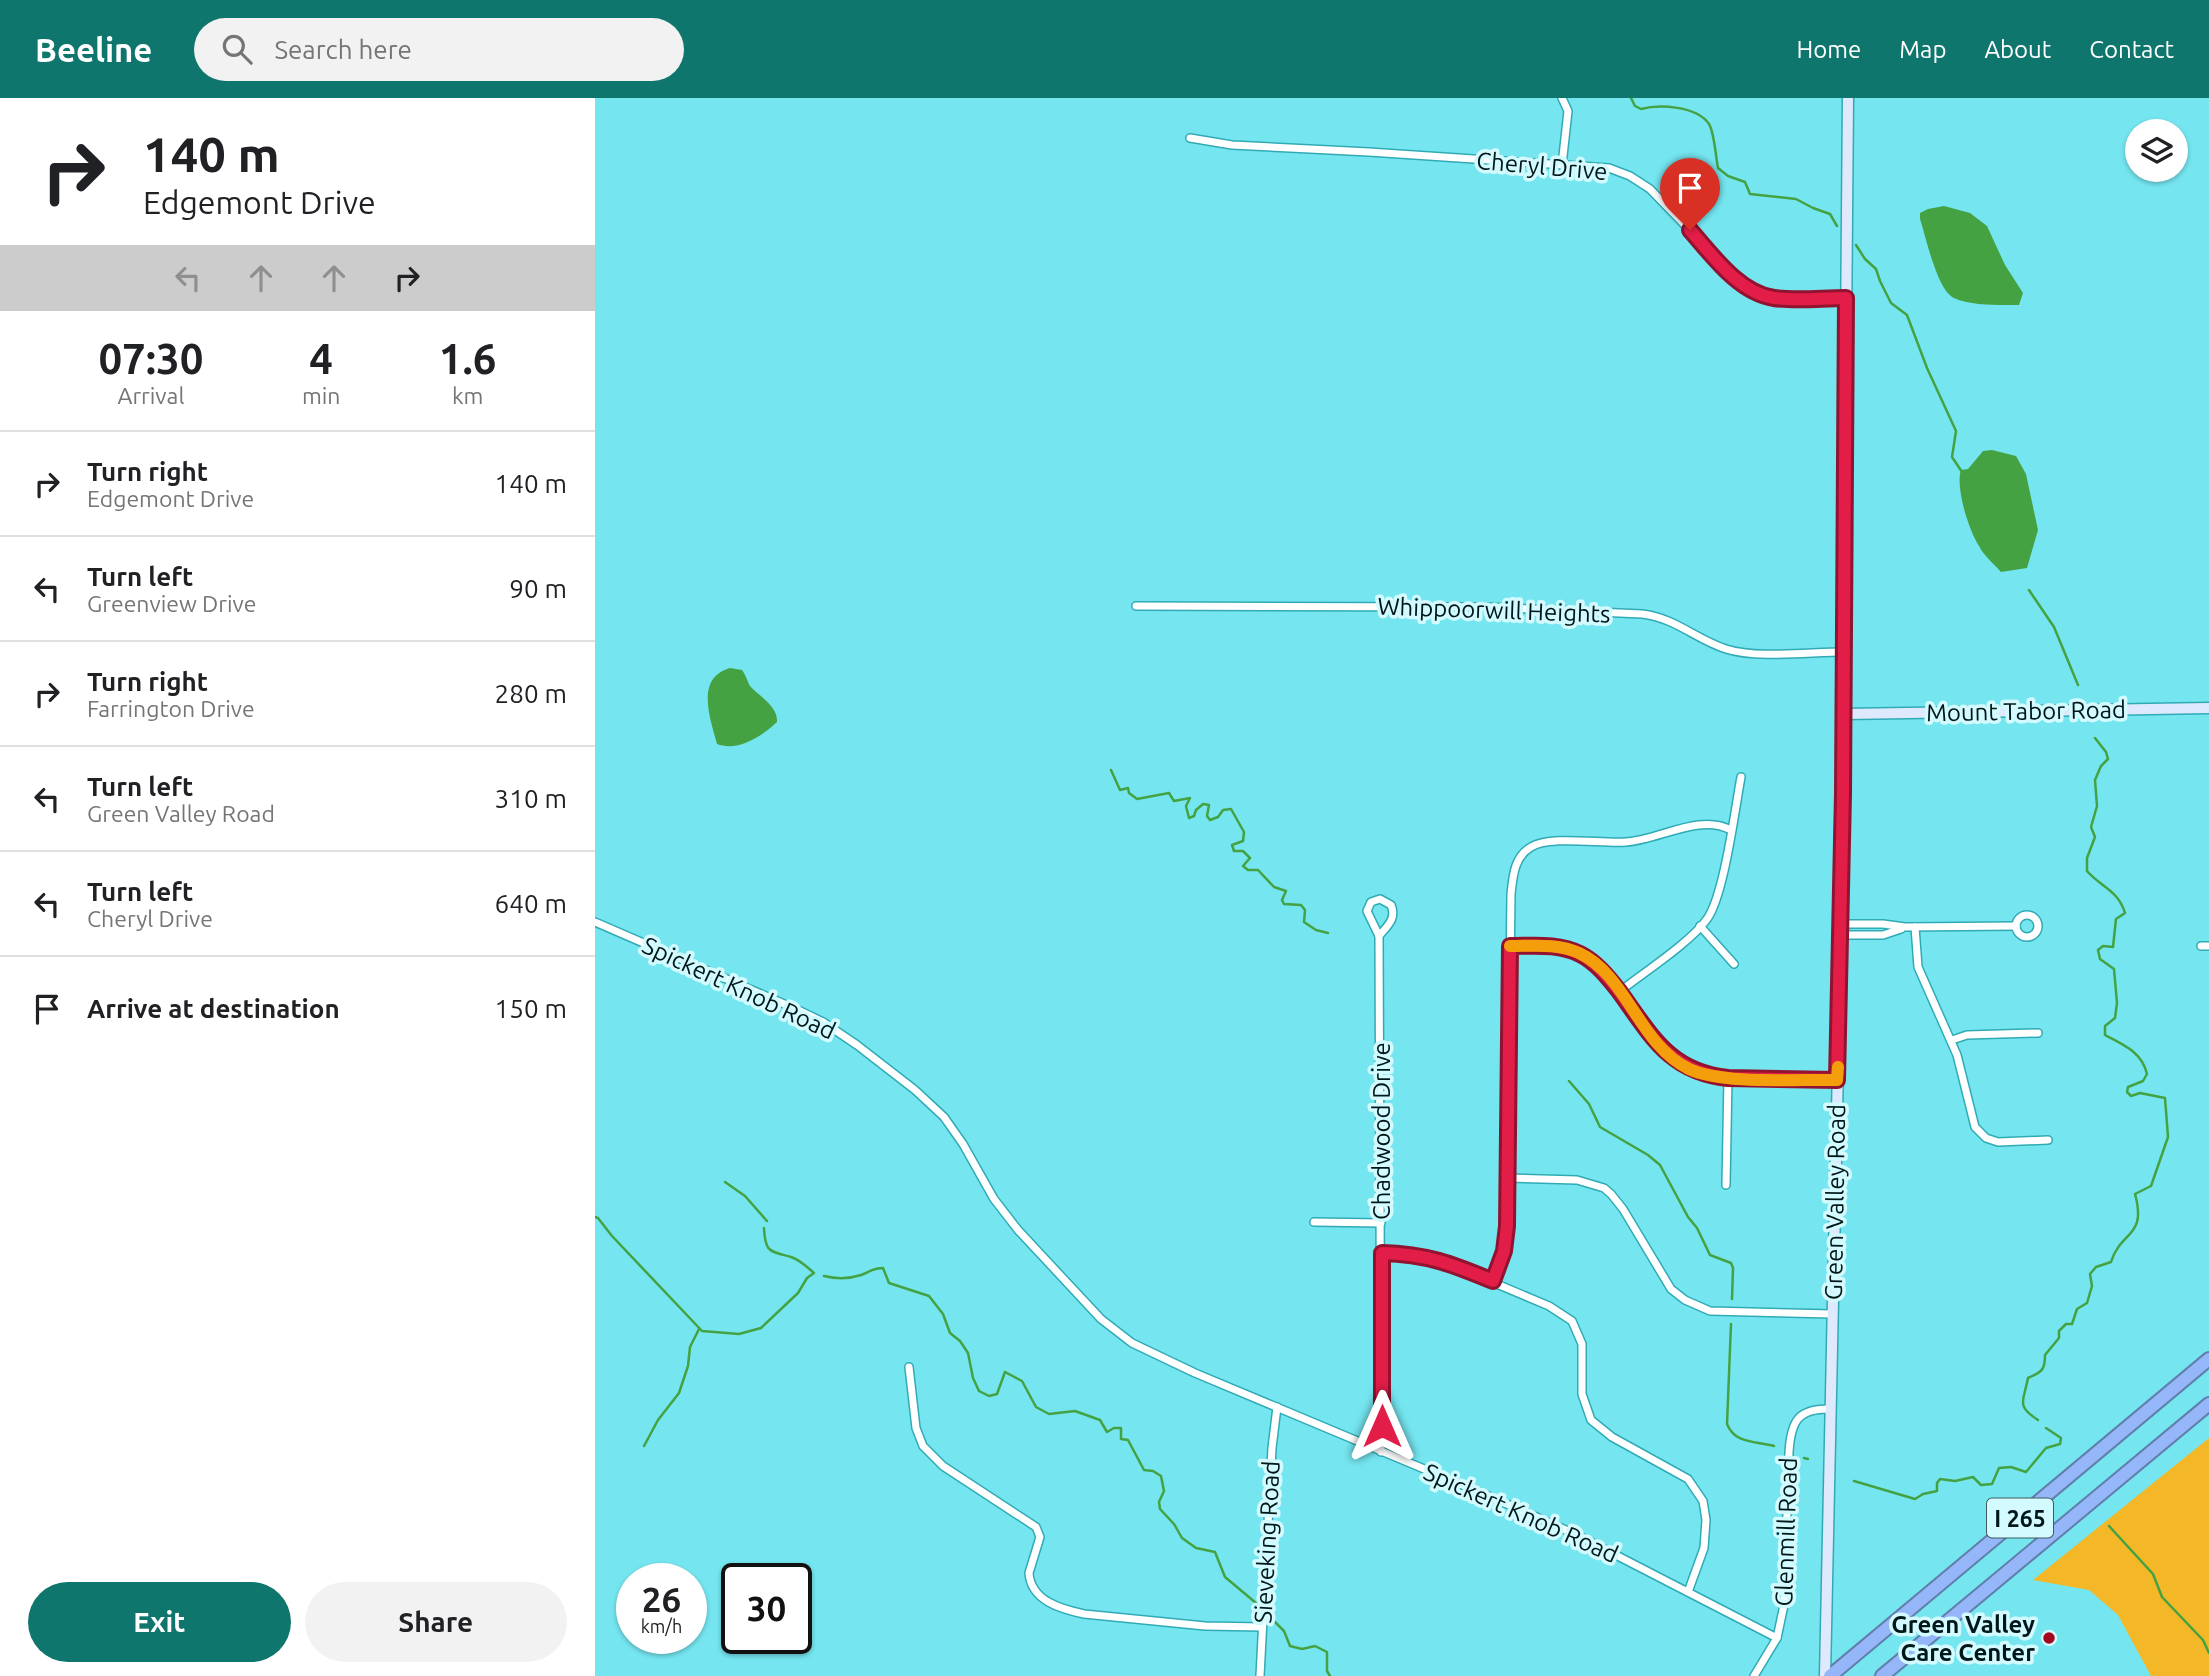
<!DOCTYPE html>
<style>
:root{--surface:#fff;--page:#f2f2f2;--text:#202124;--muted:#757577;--line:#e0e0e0;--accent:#0f766e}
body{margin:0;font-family:Ubuntu,sans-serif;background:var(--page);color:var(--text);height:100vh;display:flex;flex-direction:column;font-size:26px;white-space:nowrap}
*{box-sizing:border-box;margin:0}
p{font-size:23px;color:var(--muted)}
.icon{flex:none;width:38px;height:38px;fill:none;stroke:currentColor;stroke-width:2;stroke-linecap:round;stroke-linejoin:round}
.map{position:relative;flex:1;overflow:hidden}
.sheet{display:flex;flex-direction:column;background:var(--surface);width:595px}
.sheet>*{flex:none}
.hud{background:#fff;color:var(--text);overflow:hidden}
.tools{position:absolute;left:1530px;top:21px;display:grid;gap:14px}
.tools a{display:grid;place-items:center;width:63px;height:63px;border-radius:50%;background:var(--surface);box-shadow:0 2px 5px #0004;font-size:35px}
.speed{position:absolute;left:21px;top:1465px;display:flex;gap:14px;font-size:35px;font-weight:700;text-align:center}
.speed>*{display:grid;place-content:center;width:91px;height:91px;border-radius:50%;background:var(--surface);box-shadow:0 2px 5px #0004;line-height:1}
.speed small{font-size:18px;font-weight:400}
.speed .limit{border:4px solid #111;border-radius:10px;background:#fff;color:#111}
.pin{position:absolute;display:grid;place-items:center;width:60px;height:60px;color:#fff;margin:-72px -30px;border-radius:50% 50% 50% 0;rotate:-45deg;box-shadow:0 0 7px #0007}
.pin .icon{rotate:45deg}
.me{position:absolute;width:77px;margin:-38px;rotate:0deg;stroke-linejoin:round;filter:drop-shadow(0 0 5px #0008)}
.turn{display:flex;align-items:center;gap:24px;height:147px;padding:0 28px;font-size:32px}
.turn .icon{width:91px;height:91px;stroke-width:2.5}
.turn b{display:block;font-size:49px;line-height:60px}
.lanes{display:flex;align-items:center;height:66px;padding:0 28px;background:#0003;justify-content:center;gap:35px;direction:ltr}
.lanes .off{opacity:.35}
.eta{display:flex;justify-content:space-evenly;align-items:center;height:119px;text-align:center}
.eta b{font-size:42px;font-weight:700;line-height:49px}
.cta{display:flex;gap:14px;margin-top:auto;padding:14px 28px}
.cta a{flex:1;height:80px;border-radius:42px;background:var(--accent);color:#fff;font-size:28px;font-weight:700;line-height:80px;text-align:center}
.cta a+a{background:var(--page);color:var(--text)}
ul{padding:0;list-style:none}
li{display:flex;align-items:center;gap:21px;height:105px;padding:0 28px;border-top:2px solid var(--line)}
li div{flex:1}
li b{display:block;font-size:26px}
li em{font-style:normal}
header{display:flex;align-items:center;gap:42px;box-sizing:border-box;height:98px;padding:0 35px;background:var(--accent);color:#fff}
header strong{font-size:33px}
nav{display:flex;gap:38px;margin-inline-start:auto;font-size:24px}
.search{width:490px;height:63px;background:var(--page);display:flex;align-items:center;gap:18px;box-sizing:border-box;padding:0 24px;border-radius:38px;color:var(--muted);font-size:26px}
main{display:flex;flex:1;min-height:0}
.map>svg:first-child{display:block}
.green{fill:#f3b727}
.water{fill:#44a242}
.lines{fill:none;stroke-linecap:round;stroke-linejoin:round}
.stream{stroke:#44a242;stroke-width:2.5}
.street-casing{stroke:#30abb5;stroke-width:10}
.secondary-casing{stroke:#30abb5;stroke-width:13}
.highway-casing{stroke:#617fab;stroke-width:16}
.street{stroke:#fff;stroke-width:7}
.secondary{stroke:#dfe9fd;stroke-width:10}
.highway{stroke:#95b7f9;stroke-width:12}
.route-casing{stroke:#92132f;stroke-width:18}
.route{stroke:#e11d48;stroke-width:12}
.slow{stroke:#f59e0b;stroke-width:12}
.poi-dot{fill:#a40821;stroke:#d3fbff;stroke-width:2.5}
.labels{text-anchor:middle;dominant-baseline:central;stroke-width:7;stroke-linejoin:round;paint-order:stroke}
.shield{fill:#d3fbff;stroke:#3f5b5e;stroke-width:2}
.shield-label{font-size:23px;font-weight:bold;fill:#001719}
.street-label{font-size:24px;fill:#001719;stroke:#d3fbff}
.poi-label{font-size:24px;font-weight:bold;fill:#001719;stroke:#d3fbff;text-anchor:end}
</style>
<header>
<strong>Beeline</strong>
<div class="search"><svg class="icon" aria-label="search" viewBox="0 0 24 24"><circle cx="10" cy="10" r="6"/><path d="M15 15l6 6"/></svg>Search here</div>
<nav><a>Home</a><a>Map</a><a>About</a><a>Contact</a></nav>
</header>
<main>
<section class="sheet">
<div class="hud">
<div class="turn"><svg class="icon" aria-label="right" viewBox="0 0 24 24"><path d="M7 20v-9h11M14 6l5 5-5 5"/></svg><div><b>140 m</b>Edgemont Drive</div></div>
<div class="lanes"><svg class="icon off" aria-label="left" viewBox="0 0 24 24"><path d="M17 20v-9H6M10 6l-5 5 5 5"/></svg><svg class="icon off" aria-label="ahead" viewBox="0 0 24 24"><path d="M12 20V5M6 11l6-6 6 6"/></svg><svg class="icon off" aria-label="ahead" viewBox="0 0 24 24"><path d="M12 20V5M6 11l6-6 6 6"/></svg><svg class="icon" aria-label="right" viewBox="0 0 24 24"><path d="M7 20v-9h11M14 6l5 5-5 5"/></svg></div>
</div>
<div class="eta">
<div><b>07:30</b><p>Arrival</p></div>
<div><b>4</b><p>min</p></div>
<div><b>1.6</b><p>km</p></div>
</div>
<ul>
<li><svg class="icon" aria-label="right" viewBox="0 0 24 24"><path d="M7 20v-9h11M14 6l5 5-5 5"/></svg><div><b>Turn right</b><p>Edgemont Drive</p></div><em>140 m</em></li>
<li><svg class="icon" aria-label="left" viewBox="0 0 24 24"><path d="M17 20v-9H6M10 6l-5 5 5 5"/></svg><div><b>Turn left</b><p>Greenview Drive</p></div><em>90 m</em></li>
<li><svg class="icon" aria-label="right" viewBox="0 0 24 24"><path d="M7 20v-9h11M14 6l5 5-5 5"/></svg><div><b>Turn right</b><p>Farrington Drive</p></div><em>280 m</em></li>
<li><svg class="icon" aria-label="left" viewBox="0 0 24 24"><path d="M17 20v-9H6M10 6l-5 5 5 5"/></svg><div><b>Turn left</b><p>Green Valley Road</p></div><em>310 m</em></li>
<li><svg class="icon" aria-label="left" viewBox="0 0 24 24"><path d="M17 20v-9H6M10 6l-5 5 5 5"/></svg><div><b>Turn left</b><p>Cheryl Drive</p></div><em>640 m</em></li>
<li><svg class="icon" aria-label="arrive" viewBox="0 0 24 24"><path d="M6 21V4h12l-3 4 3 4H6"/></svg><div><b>Arrive at destination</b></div><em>150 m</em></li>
</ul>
<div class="cta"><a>Exit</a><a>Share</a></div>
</section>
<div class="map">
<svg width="1614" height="1578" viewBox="0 0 1614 1578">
<rect width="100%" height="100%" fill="#75e6f0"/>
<!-- green -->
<polygon class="green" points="1614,1340 1614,1578 1556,1578 1523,1517 1494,1492 1438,1482"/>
<!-- water -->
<g class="water">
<path d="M 1349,108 L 1375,115 L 1392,128 L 1410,167 L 1428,195 L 1424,207 C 1405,207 1376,208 1359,200 C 1342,192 1331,139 1325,121 L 1325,115 L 1333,111 Z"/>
<path d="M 1397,352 L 1421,358 L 1431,376 L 1443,432 L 1432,470 L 1406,474 C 1399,466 1389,458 1384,448 C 1374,433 1360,389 1366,372 L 1373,371 L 1388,353 Z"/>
<path d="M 135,570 L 147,572 C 151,577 152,583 155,588 C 165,599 183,608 182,624 C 167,638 143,654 122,646 C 115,620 100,580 135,570 Z"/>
</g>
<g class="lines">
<!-- stream -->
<g class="stream">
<path d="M 1036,0 L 1040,8 L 1046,11 C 1064,6 1102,8 1114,26 C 1119,33 1121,60 1123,70 L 1133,78 L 1150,84 L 1155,96 L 1201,101 L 1218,110 L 1235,116 L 1242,128"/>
<polyline points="1261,147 1270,161 1281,171 1285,183 1296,205 1312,217 1332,270 1361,333 1357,359 1367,374"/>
<polyline points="1434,492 1459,529 1483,587"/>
<polyline points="516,672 525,692 533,690 534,695 542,701 574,695 579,703 595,700 591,708 594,720 599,718 601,712 608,706 614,707 612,718 615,722 623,719 628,712 636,711 649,734 648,743 637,747 639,753 648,753 655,760 648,768 653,772 663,772 679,789 691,793 687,802 689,806 706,807 710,812 709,824 721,832 733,835"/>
<polyline points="974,983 994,1006 1005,1029 1053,1057 1065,1067 1093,1119 1102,1130 1115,1157 1136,1165 1138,1170 1137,1201"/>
<polyline points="130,1084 150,1098 172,1123"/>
<path d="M 0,1119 L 3,1120 L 17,1138 L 107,1233 L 144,1236 L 166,1230 L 203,1195 L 212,1180 L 219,1175 C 212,1169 204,1161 196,1159 C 175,1153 170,1155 169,1130"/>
<path d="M 229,1178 C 241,1181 254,1181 266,1177 C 276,1174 276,1170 288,1170 L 294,1185 L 334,1198 L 348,1216 L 355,1235 L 365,1243 L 373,1255 L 378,1280 L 384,1293 L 394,1298 L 402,1296 L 410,1274 L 427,1283 L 441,1309 L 454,1316 L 480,1313 L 505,1322 L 512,1334 L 519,1330 L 526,1330 L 526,1341 L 533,1342 L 549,1372 L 558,1373 L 566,1378 L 569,1393 L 564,1404 L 565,1411 L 579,1426 L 587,1440 L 601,1450 L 620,1454 L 630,1479 L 661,1505"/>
<path d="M 1136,1226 L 1132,1326 C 1140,1346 1160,1343 1179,1348"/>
<path d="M 1443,1322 C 1420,1307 1429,1303 1433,1280 C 1447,1274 1450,1272 1450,1257 L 1464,1240 L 1464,1233 L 1471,1226 L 1477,1226 L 1482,1211 L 1492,1205 L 1497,1188 L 1495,1176 L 1501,1169 L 1516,1164 C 1526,1132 1552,1140 1540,1096 L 1556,1088 L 1573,1039 L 1570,1000 L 1545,995 L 1536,998 L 1532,994 L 1533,989 L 1548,983 L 1552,976 C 1547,955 1530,947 1510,937 L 1510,928 L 1520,920 L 1522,905 L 1519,871 L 1505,861 L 1503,852 L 1508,848 L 1518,849 L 1521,821 L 1530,815 C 1523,792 1507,790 1492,773 L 1492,760 L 1500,739 L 1496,729 L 1502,708 L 1500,682 L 1506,668 L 1513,661 L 1511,654 L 1500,640"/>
<polyline points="49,1348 63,1322 84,1295 93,1268 95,1249 104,1231"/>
<polyline points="1209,1360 1213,1361"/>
<polyline points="1259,1383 1320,1401 1328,1396 1342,1393 1342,1385 1345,1381 1360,1383 1378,1379 1386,1387 1397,1386 1404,1370 1416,1369 1431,1374 1451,1350 1465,1346 1466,1340 1451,1330"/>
<polyline points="1514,1428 1558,1476 1567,1499 1608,1542 1614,1555"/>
<polyline points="674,1518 689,1533 695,1548 707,1551 720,1548 732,1554 732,1573 735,1578"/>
</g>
<defs>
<g id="street">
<polyline points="967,0 973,13 967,67"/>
<path d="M 595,40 L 637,47 L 774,54 L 1014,70 L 1035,78 L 1055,91 L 1150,189 C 1181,205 1217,200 1251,200"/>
<path d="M 541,508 L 890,509 L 1047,516 C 1081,520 1100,541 1131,551 C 1162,561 1215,554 1249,554"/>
<path d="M 785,801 L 796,807 C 802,821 792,828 784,838 L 772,813 L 776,804 Z"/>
<circle cx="1432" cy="828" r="11"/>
<polyline points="0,824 203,912 228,924 262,947 320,992 349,1019 368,1046 399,1101 423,1132 506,1221 537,1245 600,1275 896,1399 982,1437 1182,1540"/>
<polyline points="1246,826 1288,826 1310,829 1421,828"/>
<polyline points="1105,828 1139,866"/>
<polyline points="1320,829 1323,869 1362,957 1380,1029 1391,1040 1403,1044 1453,1042"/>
<polyline points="1246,837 1288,837 1306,831"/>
<polyline points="784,838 786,1354"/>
<path d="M 915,848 C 939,848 963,845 985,856 C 1001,864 1013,879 1024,893 C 1055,937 1074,974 1133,980 L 1242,982"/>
<polyline points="1606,848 1614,848"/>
<path d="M 1024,894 C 1048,875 1096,844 1112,821 C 1129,798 1140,711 1146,679"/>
<polyline points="1357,942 1372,937 1443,935"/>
<polyline points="913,1080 982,1082 1009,1090 1016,1096 1028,1111 1076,1191 1090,1202 1115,1213 1237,1216"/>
<polyline points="1131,1087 1133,980"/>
<polyline points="719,1124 786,1125"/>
<polyline points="787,1155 815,1156 840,1160 954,1208 977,1223 987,1246 987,1296 996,1322 1017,1339 1093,1381 1108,1403 1111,1422 1109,1450 1093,1494"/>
<path d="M 897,1183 L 909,1153 L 912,1128 L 916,796 C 918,778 919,759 936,749 C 955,737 1007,746 1031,744 C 1064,742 1105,715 1136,732"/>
<path d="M 314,1269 L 321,1330 L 328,1348 L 348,1368 L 441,1429 L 445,1439 L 434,1475 C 436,1503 466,1511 489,1516 L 610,1528 L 667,1529"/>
<polyline points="665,1578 677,1350 682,1309"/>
<path d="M 1159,1578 L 1182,1540 L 1189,1507 L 1194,1354 C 1196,1323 1203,1310 1236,1311"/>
</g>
<g id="secondary">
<polyline points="1249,616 1614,610"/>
<polyline points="1230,1578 1246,826 1253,0"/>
</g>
<g id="highway">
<polyline points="1235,1578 1614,1261"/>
<polyline points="1287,1578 1614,1306"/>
</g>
</defs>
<!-- street casing -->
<use href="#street" class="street-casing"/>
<!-- secondary casing -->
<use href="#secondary" class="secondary-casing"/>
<!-- highway casing -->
<use href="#highway" class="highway-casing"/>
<!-- street -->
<use href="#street" class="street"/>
<!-- secondary -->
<use href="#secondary" class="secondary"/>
<!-- highway -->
<use href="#highway" class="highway"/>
</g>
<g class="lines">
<defs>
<path id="route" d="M 787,1328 L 787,1155 C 832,1156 857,1166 898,1183 L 909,1153 L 912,1128 L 915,848 C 939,848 963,845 985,856 C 1001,864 1013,879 1024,893 C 1056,937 1074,974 1133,980 L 1242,982 L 1248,695 L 1251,200 C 1227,200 1202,203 1179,200 C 1144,195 1117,157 1095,132"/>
</defs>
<!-- route casing -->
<use href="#route" class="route-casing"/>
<!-- route -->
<use href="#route" class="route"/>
<!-- slow -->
<path class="slow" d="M 915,848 C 938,848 963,845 984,855 C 1032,877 1044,947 1094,971 C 1129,987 1202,981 1242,982 L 1243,969"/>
</g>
<!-- markers -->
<circle class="poi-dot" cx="1454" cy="1540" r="7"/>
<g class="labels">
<!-- shield labels -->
<rect class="shield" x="1392" y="1400.5" width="66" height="39" rx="5"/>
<g class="shield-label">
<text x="1425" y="1420">I 265</text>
</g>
<!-- street labels -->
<g class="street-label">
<text transform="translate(947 68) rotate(5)">Cheryl Drive</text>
<text transform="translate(899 512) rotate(2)">Whippoorwill Heights</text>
<text transform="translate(1431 613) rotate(-1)">Mount Tabor Road</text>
<text transform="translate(144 890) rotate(25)">Spickert Knob Road</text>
<text transform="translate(786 1033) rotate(-90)">Chadwood Drive</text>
<text transform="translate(1240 1104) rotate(-89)">Green Valley Road</text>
<text transform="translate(926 1415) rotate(24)">Spickert Knob Road</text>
<text transform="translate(1191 1434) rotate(-88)">Glenmill Road</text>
<text transform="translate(672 1444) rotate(-87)">Sieveking Road</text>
</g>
<!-- poi labels -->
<g class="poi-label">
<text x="1440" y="1526">Green Valley<tspan x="1440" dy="28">Care Center</tspan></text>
</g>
</g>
</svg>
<div class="tools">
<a><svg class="icon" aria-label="layers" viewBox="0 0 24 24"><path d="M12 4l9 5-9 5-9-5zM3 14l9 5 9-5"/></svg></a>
</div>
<div class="speed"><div>26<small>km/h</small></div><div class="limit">30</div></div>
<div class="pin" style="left:1095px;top:132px;background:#d93025"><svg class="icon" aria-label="arrive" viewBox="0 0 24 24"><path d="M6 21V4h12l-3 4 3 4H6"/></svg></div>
<svg class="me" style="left:787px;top:1328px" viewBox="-20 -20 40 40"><path d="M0-17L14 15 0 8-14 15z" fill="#e11d48" stroke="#fff" stroke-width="4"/></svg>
</div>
</main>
